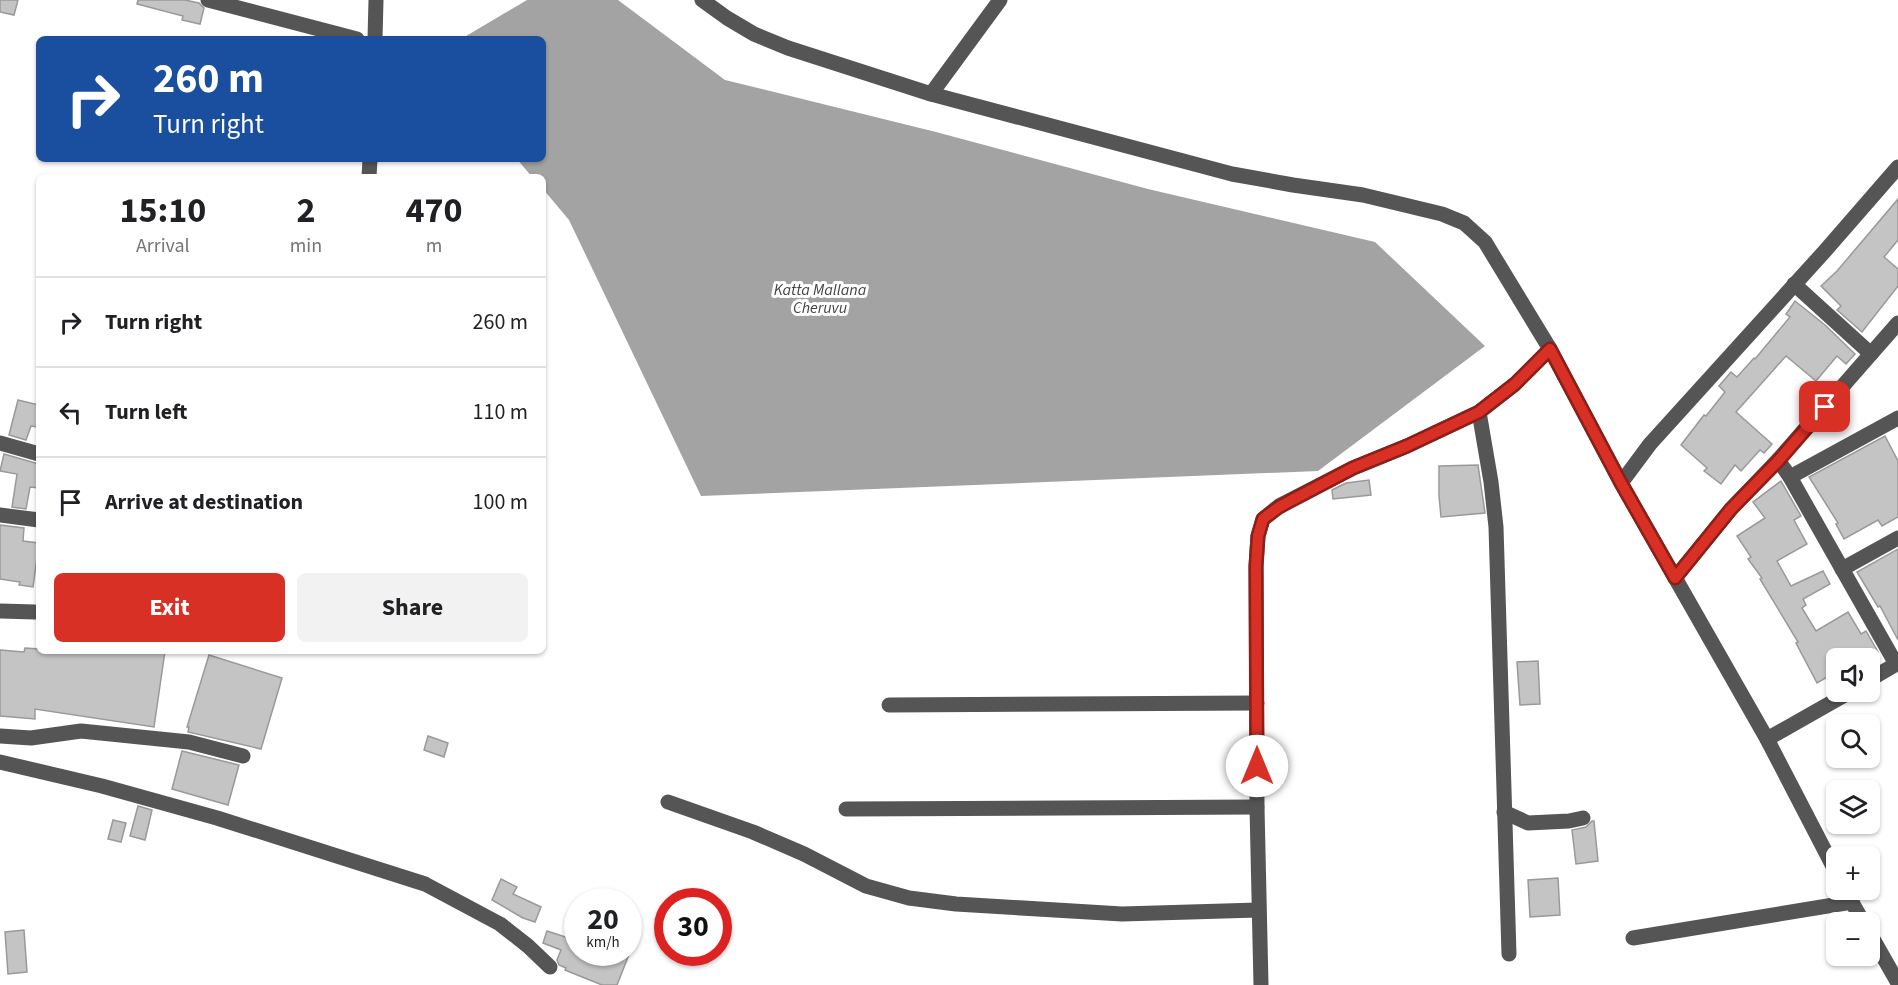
<!DOCTYPE html>
<meta charset="utf-8">
<style>
:root{--surface:#fff;--page:#f2f2f2;--text:#202124;--muted:#757577;--line:#e0e0e0;--accent:#d93025}
body{margin:0;font-family:"Source Sans 3",sans-serif;background:var(--page);color:var(--text);height:100vh;display:flex;flex-direction:column;font-size:22px;white-space:nowrap}
*{box-sizing:border-box;margin:0}
p{font-size:20px;color:var(--muted)}
.icon{flex:none;width:33px;height:33px;fill:none;stroke:currentColor;stroke-width:2;stroke-linecap:round;stroke-linejoin:round}
.map{position:relative;flex:1;overflow:hidden}
.side{position:absolute;left:36px;top:174px;width:510px;height:480px;display:flex;flex-direction:column;background:var(--surface);border-radius:9px;box-shadow:0 2px 4px #0004}
.side>*{flex:none}
.banner{position:absolute;left:36px;top:36px;width:510px;height:126px;border-radius:9px;box-shadow:0 2px 4px #0004;background:#1a4fa0;color:#fff;overflow:hidden}
.tools{position:absolute;left:1826px;top:648px;display:grid;gap:12px}
.tools a{display:grid;place-items:center;width:54px;height:54px;border-radius:9px;background:var(--surface);box-shadow:0 2px 4px #0004;font-size:30px}
.speed{position:absolute;left:564px;top:888px;display:flex;gap:12px;font-size:30px;font-weight:700;text-align:center}
.speed>*{display:grid;place-content:center;width:78px;height:78px;border-radius:50%;background:var(--surface);box-shadow:0 2px 4px #0004;line-height:1}
.speed small{font-size:15px;font-weight:400}
.speed .limit{border:9px solid #d22;background:#fff;color:#111}
.pin{position:absolute;display:grid;place-items:center;width:51px;height:51px;color:#fff;margin:-26px;border-radius:12px;box-shadow:0 3px 9px #0006}
.me{position:absolute;width:66px;margin:-33px;rotate:0deg;stroke-linejoin:round;filter:drop-shadow(0 0 4px #0008)}
.turn{display:flex;align-items:center;gap:21px;height:126px;padding:0 18px;font-size:27px}
.turn .icon{width:78px;height:78px;stroke-width:2.5}
.turn b{display:block;font-size:42px;line-height:51px}
.eta{display:flex;justify-content:space-evenly;align-items:center;height:102px;text-align:center}
.eta b{font-size:36px;font-weight:700;line-height:42px}
.cta{display:flex;gap:12px;margin-top:auto;padding:12px 18px}
.cta a{flex:1;height:69px;border-radius:9px;background:var(--accent);color:#fff;font-size:24px;font-weight:700;line-height:69px;text-align:center}
.cta a+a{background:var(--page);color:var(--text)}
ul{padding:0;list-style:none}
li{display:flex;align-items:center;gap:18px;height:90px;padding:0 18px;border-top:2px solid var(--line)}
li div{flex:1}
li b{display:block;font-size:22px}
li em{font-style:normal}
.map>svg:first-child{display:block}
.water{fill:#a3a3a3}
.building{fill:#c4c4c4;stroke:#999;stroke-width:1.5}
.lines{fill:none;stroke-linecap:round;stroke-linejoin:round}
.minor{stroke:#555;stroke-width:15}
.route-casing{stroke:#8d1f18;stroke-width:15}
.route{stroke:#d93025;stroke-width:10}
.labels{text-anchor:middle;dominant-baseline:central;stroke-width:6;stroke-linejoin:round;paint-order:stroke}
.water-label{font-size:16px;font-style:italic;fill:#444;stroke:#fff}
</style>
<div class="map">
<svg width="1898" height="985" viewBox="0 0 1898 985">
<rect width="100%" height="100%" fill="#fff"/>
<!-- water -->
<polygon class="water" points="527,0 618,0 725,80 936,132 1148,189 1375,242 1485,346 1318,471 701,496 569,220 543,189 543,177 532,177 517,159 543,159 543,39 461,39"/>
<!-- building -->
<g class="building">
<polygon points="0,0 18,0 14,15 0,12"/>
<polygon points="138,0 185,0 199,3 204,8 200,24 182,20 183,16 137,4"/>
<polygon points="1898,199 1898,240 1884,257 1898,269 1898,286 1862,332 1837,310 1841,306 1821,286 1837,271"/>
<polygon points="1795,301 1825,325 1855,354 1846,364 1837,356 1816,381 1786,356 1736,412 1772,444 1764,453 1760,450 1741,471 1735,465 1721,484 1704,471 1707,468 1681,445 1704,415 1706,416 1725,392 1719,386 1731,372 1737,377 1754,358 1755,359 1790,317 1786,314"/>
<polygon points="18,400 39,405 37,427 31,426 26,440 9,435"/>
<polygon points="1885,436 1898,461 1898,517 1882,526 1878,520 1844,539 1836,524 1838,523 1809,477"/>
<polygon points="4,454 39,464 39,488 30,487 26,509 12,507 17,474 0,471"/>
<polygon points="1478,465 1485,513 1441,517 1439,496 1439,466"/>
<polygon points="1369,480 1371,495 1333,499 1332,490 1346,483"/>
<polygon points="1781,481 1801,516 1794,520 1807,544 1777,561 1791,586 1823,571 1830,584 1803,599 1806,605 1802,608 1816,631 1848,612 1861,634 1866,631 1878,652 1865,658 1836,658 1836,672 1817,683 1796,643 1798,642 1760,579 1762,578 1748,559 1751,557 1737,536 1765,518 1753,502"/>
<polygon points="0,525 24,528 23,541 39,543 33,587 19,585 20,582 0,579"/>
<polygon points="1898,549 1898,640 1880,606 1878,607 1857,572"/>
<polygon points="25,648 39,649 39,651 165,651 154,727 35,709 35,719 0,716 0,650 24,652"/>
<polygon points="209,655 282,678 261,749 188,732 189,727 187,727"/>
<polygon points="1538,661 1540,704 1520,705 1517,662"/>
<polygon points="428,736 448,743 444,757 424,750"/>
<polygon points="182,751 239,765 228,805 172,789"/>
<polygon points="138,806 152,810 145,840 130,836"/>
<polygon points="113,820 126,823 121,842 108,839"/>
<polygon points="1592,821 1594,821 1598,861 1576,864 1572,830 1586,827"/>
<polygon points="1558,878 1560,915 1530,917 1528,880"/>
<polygon points="501,879 517,887 513,894 541,907 535,922 523,918 492,900"/>
<polygon points="24,930 27,972 8,974 5,932"/>
<polygon points="547,931 578,941 578,952 630,952 617,985 602,985 565,970 566,968 559,965 557,960 561,950 543,943"/>
</g>
<g class="lines">
<!-- minor -->
<g class="minor">
<polyline points="208,0 357,39"/>
<polyline points="702,0 727,18 754,34 788,48 931,94 1232,174 1293,185 1363,195 1442,214 1464,223 1485,242 1550,349 1621,483 1767,739 1836,872"/>
<polyline points="375,39 376,0"/>
<polyline points="931,94 1000,0"/>
<polyline points="369,177 370,159"/>
<polyline points="1794,284 1871,354"/>
<polyline points="1479,412 1491,482 1496,527 1509,954"/>
<polyline points="0,443 39,454"/>
<polyline points="1778,460 1790,477 1896,664"/>
<polyline points="1790,477 1898,418"/>
<polyline points="1621,483 1650,444 1824,252 1898,167"/>
<polyline points="0,515 39,520"/>
<polyline points="1842,569 1898,538"/>
<polyline points="1675,578 1731,509 1778,460 1898,323"/>
<polyline points="0,611 35,612"/>
<polyline points="1869,680 1898,663"/>
<polyline points="889,705 1257,703"/>
<polyline points="0,736 31,738 81,731 189,742 243,756"/>
<polyline points="1767,739 1850,692"/>
<polyline points="0,762 102,786 217,818 425,884 500,924 528,946 550,967"/>
<polyline points="668,802 753,832 804,854 866,886 909,898 956,904 1122,914 1258,910"/>
<polyline points="846,809 1257,807"/>
<polyline points="1504,812 1528,823 1569,821 1583,818"/>
<polyline points="1845,890 1863,922"/>
<polyline points="1869,932 1898,983"/>
<polyline points="1633,938 1852,902"/>
<polyline points="1261,985 1257,807 1256,566 1258,536 1263,519 1279,506 1353,468 1407,446 1479,412 1515,384 1550,349"/>
</g>
</g>
<g class="lines">
<defs>
<polyline id="route" points="1257,766 1256,566 1258,536 1263,519 1279,507 1353,468 1407,446 1479,412 1515,384 1550,349 1621,483 1675,578 1731,509 1779,460 1825,407"/>
</defs>
<!-- route casing -->
<use href="#route" class="route-casing"/>
<!-- route -->
<use href="#route" class="route"/>
</g>
<g class="labels">
<!-- water labels -->
<g class="water-label">
<text x="820" y="290">Katta Mallana<tspan x="820" dy="18">Cheruvu</tspan></text>
</g>
</g>
</svg>
<div class="tools">
<a><svg class="icon" aria-label="sound" viewBox="0 0 24 24"><path d="M4 9h4l5-4v14l-5-4H4zM17 9q2 3 0 6"/></svg></a>
<a><svg class="icon" aria-label="search" viewBox="0 0 24 24"><circle cx="10" cy="10" r="6"/><path d="M15 15l6 6"/></svg></a>
<a><svg class="icon" aria-label="layers" viewBox="0 0 24 24"><path d="M12 4l9 5-9 5-9-5zM3 14l9 5 9-5"/></svg></a>
<a>+</a>
<a>−</a>
</div>
<div class="speed"><div>20<small>km/h</small></div><div class="limit">30</div></div>
<div class="pin" style="left:1825px;top:407px;background:#d93025"><svg class="icon" aria-label="arrive" viewBox="0 0 24 24"><path d="M6 21V4h12l-3 4 3 4H6"/></svg></div>
<svg class="me" style="left:1257px;top:766px" viewBox="-20 -20 40 40"><circle r="19" fill="#fff"/><path d="M0-13L10 11 0 6-10 11z" fill="#d93025"/></svg>
<div class="banner">
<div class="turn"><svg class="icon" aria-label="right" viewBox="0 0 24 24"><path d="M7 20v-9h11M14 6l5 5-5 5"/></svg><div><b>260 m</b>Turn right</div></div>
</div>
<section class="side">
<div class="eta">
<div><b>15:10</b><p>Arrival</p></div>
<div><b>2</b><p>min</p></div>
<div><b>470</b><p>m</p></div>
</div>
<ul>
<li><svg class="icon" aria-label="right" viewBox="0 0 24 24"><path d="M7 20v-9h11M14 6l5 5-5 5"/></svg><div><b>Turn right</b></div><em>260 m</em></li>
<li><svg class="icon" aria-label="left" viewBox="0 0 24 24"><path d="M17 20v-9H6M10 6l-5 5 5 5"/></svg><div><b>Turn left</b></div><em>110 m</em></li>
<li><svg class="icon" aria-label="arrive" viewBox="0 0 24 24"><path d="M6 21V4h12l-3 4 3 4H6"/></svg><div><b>Arrive at destination</b></div><em>100 m</em></li>
</ul>
<div class="cta"><a>Exit</a><a>Share</a></div>
</section>
</div>
